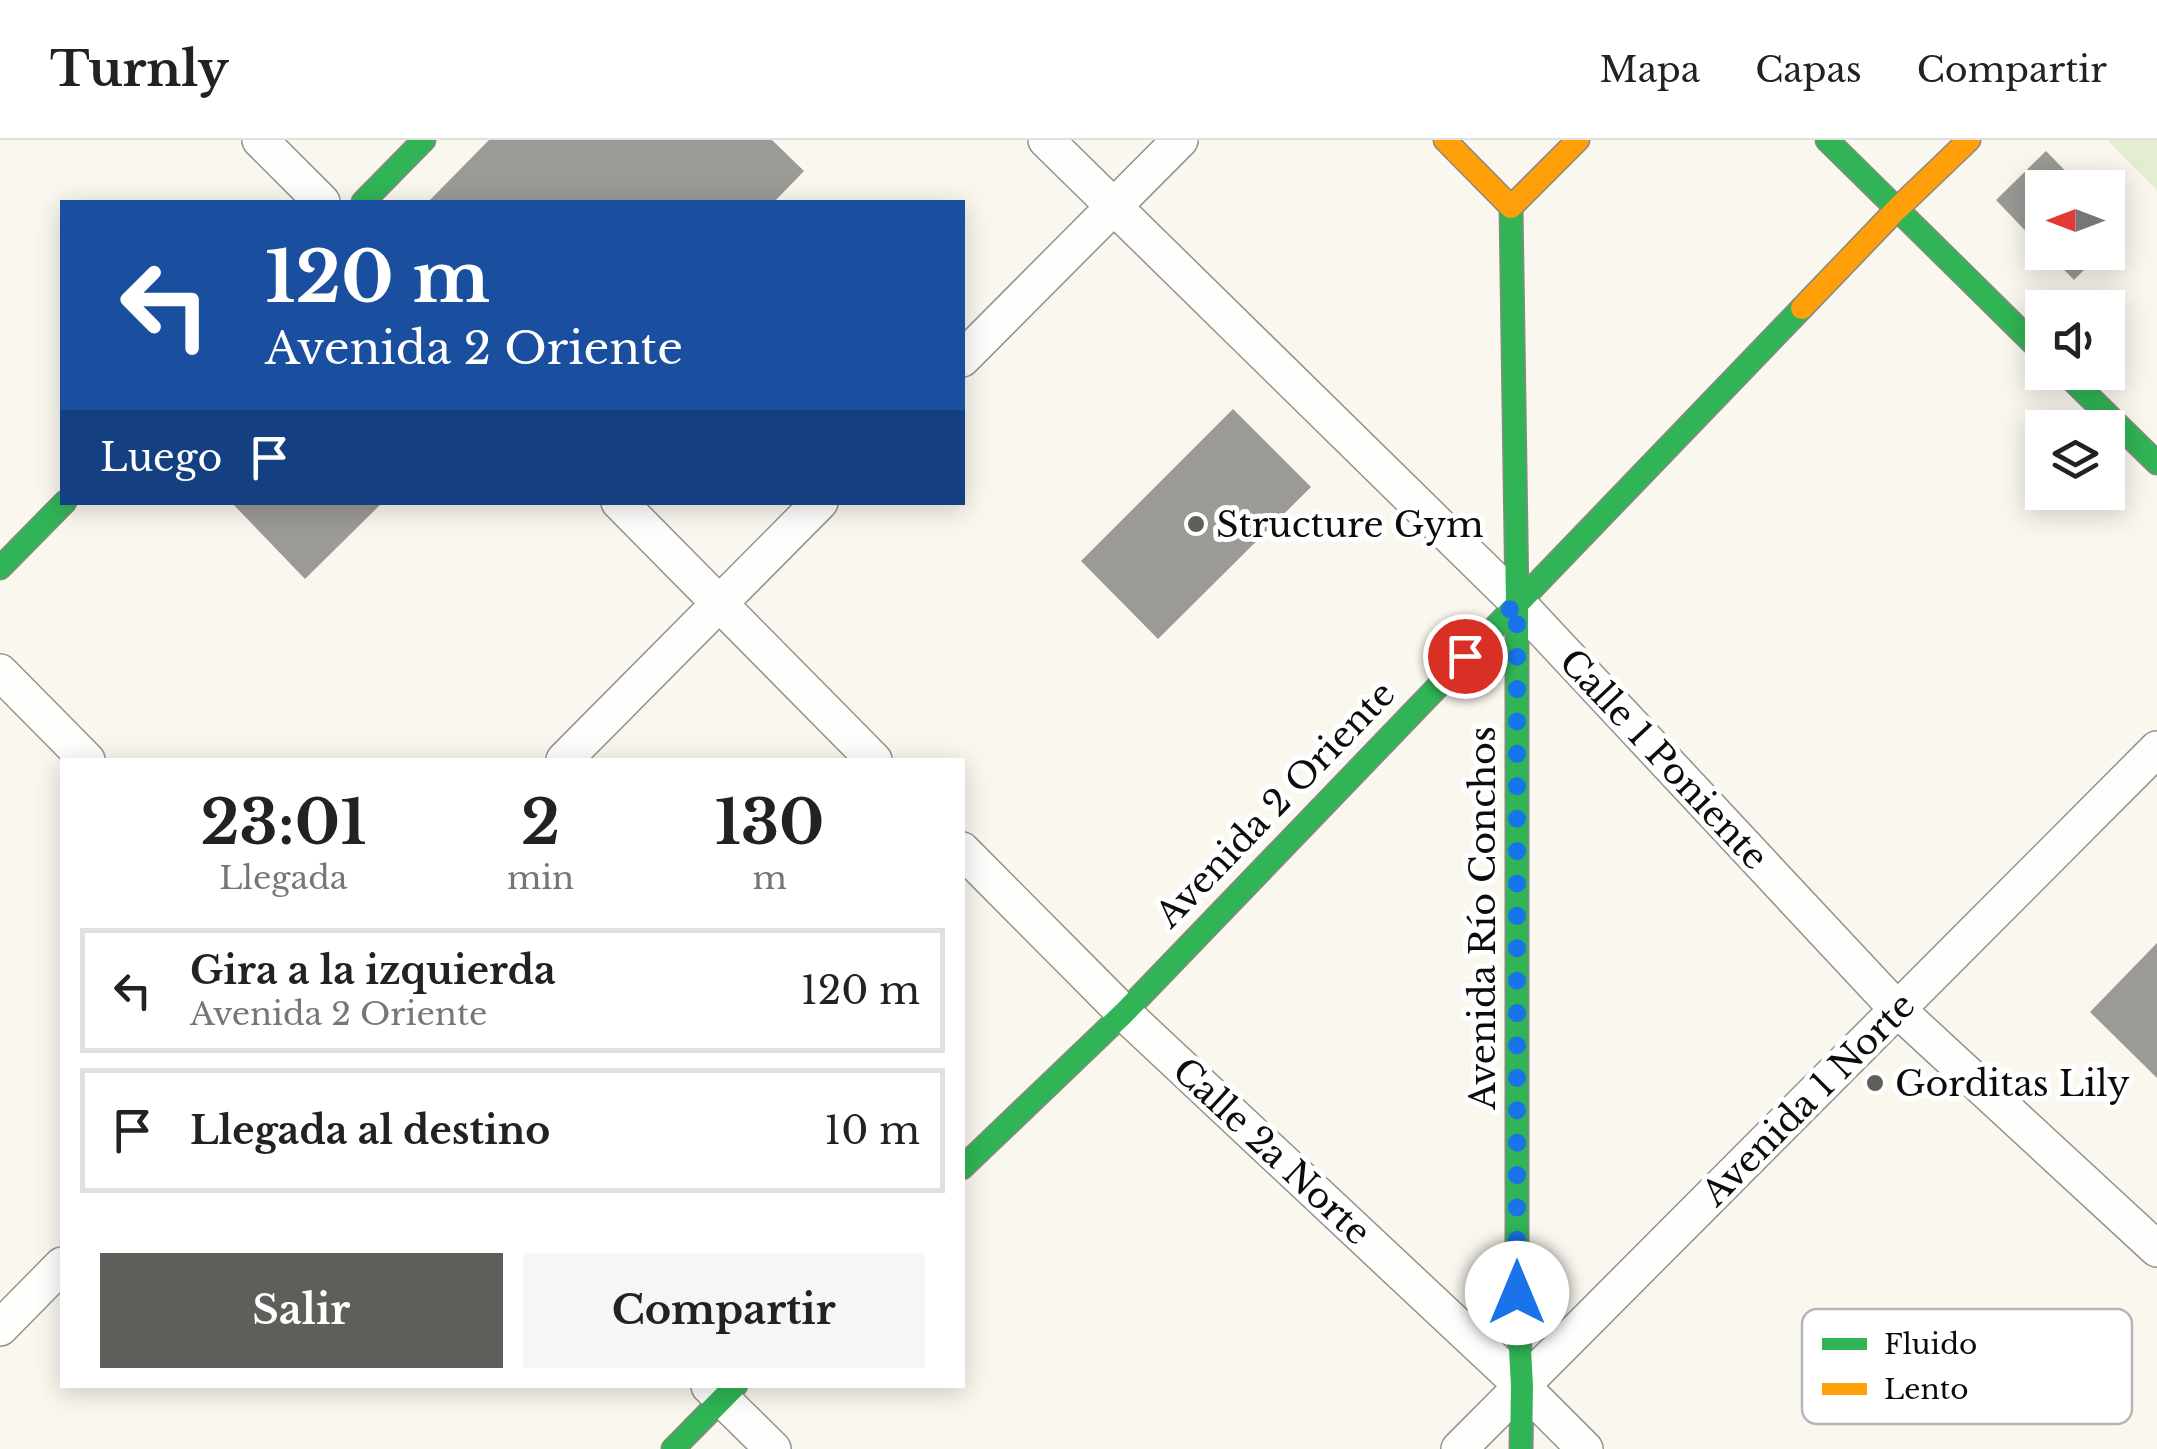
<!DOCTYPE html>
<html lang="es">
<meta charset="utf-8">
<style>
:root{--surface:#fff;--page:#f6f6f6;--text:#222;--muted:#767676;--line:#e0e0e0;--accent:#5f5e5b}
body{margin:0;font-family:"Libre Baskerville",serif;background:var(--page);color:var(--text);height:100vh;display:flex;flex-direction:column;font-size:38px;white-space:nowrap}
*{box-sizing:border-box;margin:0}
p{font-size:32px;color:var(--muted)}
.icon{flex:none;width:55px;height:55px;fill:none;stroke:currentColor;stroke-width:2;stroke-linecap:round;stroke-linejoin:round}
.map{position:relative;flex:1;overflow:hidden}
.details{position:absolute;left:60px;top:618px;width:905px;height:630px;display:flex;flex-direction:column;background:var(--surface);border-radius:0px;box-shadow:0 5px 25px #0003}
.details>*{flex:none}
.top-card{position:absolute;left:60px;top:60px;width:905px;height:305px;border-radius:0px;box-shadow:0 5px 25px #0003;background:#1a4fa0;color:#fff;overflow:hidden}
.needle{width:65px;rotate:270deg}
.fabs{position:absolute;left:2025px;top:30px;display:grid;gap:20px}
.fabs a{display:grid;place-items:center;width:100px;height:100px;border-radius:0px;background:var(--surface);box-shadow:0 5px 25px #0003;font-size:50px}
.pin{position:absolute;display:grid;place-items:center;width:85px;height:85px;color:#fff;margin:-42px;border:5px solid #fff;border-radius:50%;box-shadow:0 2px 10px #0007}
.me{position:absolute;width:110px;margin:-55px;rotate:0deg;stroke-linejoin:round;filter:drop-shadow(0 0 8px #0008)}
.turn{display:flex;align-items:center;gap:35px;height:210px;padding:0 40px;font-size:45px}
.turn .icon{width:130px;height:130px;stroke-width:2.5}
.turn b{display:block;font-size:70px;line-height:85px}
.then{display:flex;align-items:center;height:95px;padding:0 40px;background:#0003;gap:20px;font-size:38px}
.eta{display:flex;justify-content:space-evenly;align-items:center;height:170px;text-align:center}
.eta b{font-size:60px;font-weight:700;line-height:70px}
.action{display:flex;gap:20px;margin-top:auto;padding:20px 40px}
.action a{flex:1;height:115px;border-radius:0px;background:var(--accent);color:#fff;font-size:40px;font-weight:700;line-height:115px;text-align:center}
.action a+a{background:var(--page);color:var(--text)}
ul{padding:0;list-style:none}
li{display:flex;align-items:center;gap:30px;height:125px;margin:0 20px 15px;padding:0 20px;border:5px solid var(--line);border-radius:0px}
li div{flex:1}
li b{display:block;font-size:38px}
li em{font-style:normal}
header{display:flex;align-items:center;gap:60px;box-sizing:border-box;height:140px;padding:0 50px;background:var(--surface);border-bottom:2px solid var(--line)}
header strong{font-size:48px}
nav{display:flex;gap:55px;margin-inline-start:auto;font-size:35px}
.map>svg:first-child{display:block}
.green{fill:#e3eed0}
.building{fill:#9c9a96}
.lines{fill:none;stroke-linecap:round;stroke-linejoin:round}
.street-casing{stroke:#93928e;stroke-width:38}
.fast-casing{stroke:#8a8885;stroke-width:25}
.slow-casing{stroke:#8a8885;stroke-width:25}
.street{stroke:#fefefd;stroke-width:35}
.fast{stroke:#30b455;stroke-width:22}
.slow{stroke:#ff9f0a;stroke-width:22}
.route{stroke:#1a73e8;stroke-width:18;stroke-dasharray:0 32.4}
.poi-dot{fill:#5f5e5b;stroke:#fff;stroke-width:4}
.labels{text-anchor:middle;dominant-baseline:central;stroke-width:10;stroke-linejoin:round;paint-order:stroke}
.poi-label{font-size:35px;fill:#0c0c0c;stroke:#fff;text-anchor:start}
.street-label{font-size:35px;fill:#0c0c0c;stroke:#fff}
.key{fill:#fff;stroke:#b6b6b6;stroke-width:2.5}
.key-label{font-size:28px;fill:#0c0c0c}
</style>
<header>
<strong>Turnly</strong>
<nav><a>Mapa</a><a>Capas</a><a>Compartir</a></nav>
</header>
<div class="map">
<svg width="2157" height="1309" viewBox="0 0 2157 1309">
<rect width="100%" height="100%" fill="#faf7ef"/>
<!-- green -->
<polygon class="green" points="2107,0 2157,0 2157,50"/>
<!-- building -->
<g class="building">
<polygon points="489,0 772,0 804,31 774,62 428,62"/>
<polygon points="2046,11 2082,48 2042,48 2042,108 1996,60"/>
<polygon points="2108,75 2124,91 2108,107"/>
<polygon points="2047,112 2102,112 2074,140"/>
<polygon points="1233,269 1311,347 1158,499 1081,421"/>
<polygon points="231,362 383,362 305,439"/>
<polygon points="2157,803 2157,938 2090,872"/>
</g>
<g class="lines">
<defs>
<g id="street">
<polyline points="260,0 322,62"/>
<polyline points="1046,0 1517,462 1897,869 2157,1109"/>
<polyline points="962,219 1180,0"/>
<polyline points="619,362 874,620"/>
<polyline points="0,532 87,620"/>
<polyline points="564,620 820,362"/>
<polyline points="962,710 1124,873 1522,1246 1585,1309"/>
<polyline points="0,1188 62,1125"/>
<polyline points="709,1246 773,1309"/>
<polyline points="1459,1309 2157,609"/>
</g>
<g id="fast">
<polyline points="1827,0 2042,212"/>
<polyline points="363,62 424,0"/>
<polyline points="1511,67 1517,462 1517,1153 1522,1246 1521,1309"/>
<polyline points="2064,232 2157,323"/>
<polyline points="0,428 65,362"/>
<polyline points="962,1028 1124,873 1802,168"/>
<polyline points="673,1309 736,1245"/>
</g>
<g id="slow">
<polyline points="1445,0 1511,67 1578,0"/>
<polyline points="1802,168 1897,69 1969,0"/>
</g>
</defs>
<!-- street casing -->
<use href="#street" class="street-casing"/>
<!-- fast casing -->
<use href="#fast" class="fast-casing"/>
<!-- slow casing -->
<use href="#slow" class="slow-casing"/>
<!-- street -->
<use href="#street" class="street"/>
<!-- fast -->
<use href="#fast" class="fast"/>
<!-- slow -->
<use href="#slow" class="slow"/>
</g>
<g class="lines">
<!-- route -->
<polyline class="route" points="1465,516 1517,462 1517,1153"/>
</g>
<!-- markers -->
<g class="poi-dot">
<circle cx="1196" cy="384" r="10"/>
<circle cx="1875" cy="943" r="10"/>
</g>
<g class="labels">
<!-- poi labels -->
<g class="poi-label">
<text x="1216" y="384">Structure Gym</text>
<text x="1895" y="943">Gorditas Lily</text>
</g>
<!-- street labels -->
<g class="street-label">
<text transform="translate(1664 619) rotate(47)">Calle 1 Poniente</text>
<text transform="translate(1275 664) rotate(-46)">Avenida 2 Oriente</text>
<text transform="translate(1482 778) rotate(-90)">Avenida Río Conchos</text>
<text transform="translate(1808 959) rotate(-45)">Avenida 1 Norte</text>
<text transform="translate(1272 1011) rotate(43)">Calle 2a Norte</text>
</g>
</g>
<!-- legend -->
<rect x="1802" y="1169" width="330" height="115" rx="15" class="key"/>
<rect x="1822" y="1198" width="45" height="12" fill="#30b455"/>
<rect x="1822" y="1243" width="45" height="12" fill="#ff9f0a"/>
<g class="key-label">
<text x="1884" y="1214">Fluido</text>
<text x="1884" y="1259">Lento</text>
</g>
</svg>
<div class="fabs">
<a><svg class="needle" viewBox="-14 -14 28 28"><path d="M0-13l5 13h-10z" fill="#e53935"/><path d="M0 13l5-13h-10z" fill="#767676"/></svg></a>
<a><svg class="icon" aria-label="sound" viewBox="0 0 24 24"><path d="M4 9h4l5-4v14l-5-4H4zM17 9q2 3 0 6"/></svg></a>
<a><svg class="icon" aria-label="layers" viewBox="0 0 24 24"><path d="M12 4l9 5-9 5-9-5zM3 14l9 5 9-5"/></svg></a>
</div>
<div class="pin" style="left:1465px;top:516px;background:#d93025"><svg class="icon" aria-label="arrive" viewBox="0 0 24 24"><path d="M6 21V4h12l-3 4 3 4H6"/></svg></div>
<svg class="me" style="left:1517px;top:1153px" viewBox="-20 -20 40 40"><circle r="19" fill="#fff"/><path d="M0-13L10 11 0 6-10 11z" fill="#1a73e8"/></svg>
<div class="top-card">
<div class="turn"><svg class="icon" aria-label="left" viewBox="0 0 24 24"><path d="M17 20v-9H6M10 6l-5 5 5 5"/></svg><div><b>120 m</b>Avenida 2 Oriente</div></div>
<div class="then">Luego<svg class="icon" aria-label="arrive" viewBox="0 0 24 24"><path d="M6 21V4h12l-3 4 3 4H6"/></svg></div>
</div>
<section class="details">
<div class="eta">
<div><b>23:01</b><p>Llegada</p></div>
<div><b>2</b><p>min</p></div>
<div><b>130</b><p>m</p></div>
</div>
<ul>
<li><svg class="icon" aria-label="left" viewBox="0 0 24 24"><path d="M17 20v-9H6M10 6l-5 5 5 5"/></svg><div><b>Gira a la izquierda</b><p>Avenida 2 Oriente</p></div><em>120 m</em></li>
<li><svg class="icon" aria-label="arrive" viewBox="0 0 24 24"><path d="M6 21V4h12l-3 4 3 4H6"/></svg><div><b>Llegada al destino</b></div><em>10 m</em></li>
</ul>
<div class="action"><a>Salir</a><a>Compartir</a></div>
</section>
</div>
